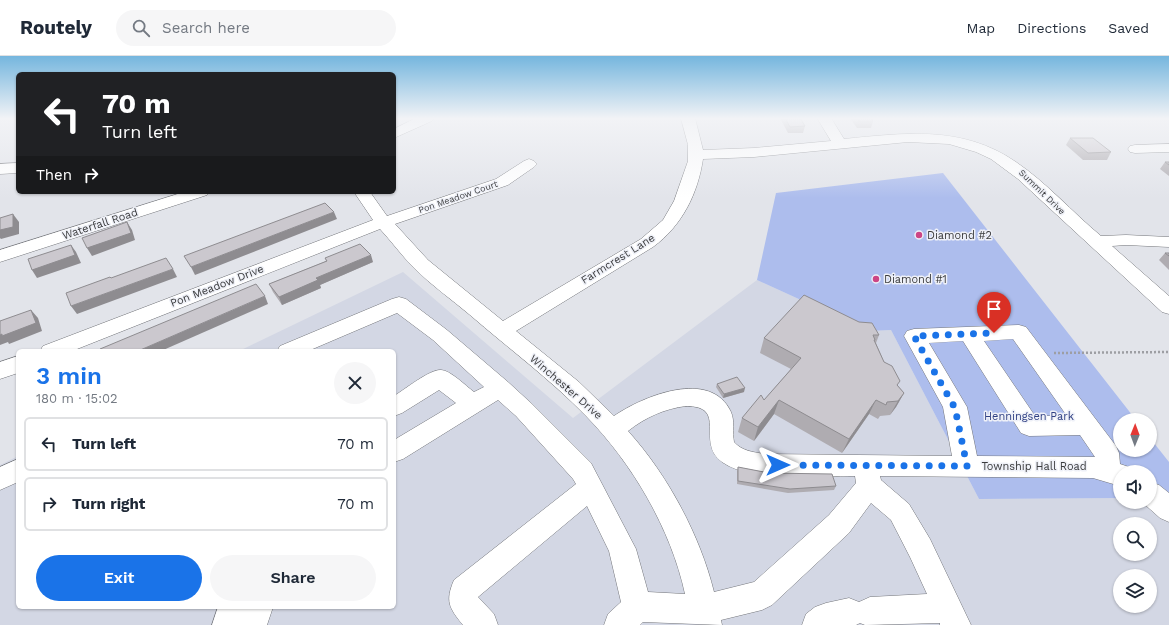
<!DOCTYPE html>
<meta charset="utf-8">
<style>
:root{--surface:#fff;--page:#f6f6f7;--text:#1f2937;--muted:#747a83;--line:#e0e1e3;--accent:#1a73e8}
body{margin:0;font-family:"Work Sans",sans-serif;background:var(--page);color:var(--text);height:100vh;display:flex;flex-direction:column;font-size:15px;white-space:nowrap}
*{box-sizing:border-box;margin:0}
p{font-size:13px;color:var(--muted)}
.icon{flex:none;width:22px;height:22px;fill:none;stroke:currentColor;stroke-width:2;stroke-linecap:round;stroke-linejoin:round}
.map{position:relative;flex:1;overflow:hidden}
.panel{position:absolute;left:16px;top:293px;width:380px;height:260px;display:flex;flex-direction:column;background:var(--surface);border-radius:6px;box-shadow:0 1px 3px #0004}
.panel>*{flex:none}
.guide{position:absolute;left:16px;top:16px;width:380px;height:122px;border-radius:6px;box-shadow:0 1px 3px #0004;background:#202124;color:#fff;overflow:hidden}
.needle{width:26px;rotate:1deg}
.controls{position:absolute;left:1113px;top:357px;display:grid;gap:8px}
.controls a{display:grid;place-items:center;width:44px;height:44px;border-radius:50%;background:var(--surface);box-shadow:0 1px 3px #0004;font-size:20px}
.pin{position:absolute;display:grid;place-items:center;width:34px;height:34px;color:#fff;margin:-41px -17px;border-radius:50% 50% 50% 0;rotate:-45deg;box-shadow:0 0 4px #0007}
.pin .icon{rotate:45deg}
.me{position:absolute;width:44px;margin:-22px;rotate:90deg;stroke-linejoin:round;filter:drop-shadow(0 0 3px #0008)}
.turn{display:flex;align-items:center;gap:14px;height:84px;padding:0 20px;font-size:18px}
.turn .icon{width:52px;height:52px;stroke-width:2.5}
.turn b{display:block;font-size:28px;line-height:34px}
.then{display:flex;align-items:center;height:38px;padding:0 20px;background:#0003;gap:8px;font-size:15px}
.round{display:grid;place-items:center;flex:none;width:42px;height:42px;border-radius:21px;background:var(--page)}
.head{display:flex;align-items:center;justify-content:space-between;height:68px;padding:0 20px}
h1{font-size:24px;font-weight:600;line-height:30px;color:var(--accent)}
.button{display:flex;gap:8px;margin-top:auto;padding:8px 20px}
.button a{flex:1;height:46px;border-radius:24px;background:var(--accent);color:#fff;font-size:16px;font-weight:600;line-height:46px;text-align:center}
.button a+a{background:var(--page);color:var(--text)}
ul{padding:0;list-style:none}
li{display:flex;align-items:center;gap:12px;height:54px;margin:0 8px 6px;padding:0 12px;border:2px solid var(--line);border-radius:6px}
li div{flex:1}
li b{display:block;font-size:15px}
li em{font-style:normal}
header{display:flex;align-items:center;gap:24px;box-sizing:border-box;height:56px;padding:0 20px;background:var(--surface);border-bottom:1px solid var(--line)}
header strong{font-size:19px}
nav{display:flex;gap:22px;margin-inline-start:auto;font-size:14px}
.search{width:280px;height:36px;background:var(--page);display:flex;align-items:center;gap:10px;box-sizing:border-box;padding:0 14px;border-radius:22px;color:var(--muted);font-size:15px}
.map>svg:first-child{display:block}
.built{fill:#d3d7e4;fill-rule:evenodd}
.green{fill:#adbded}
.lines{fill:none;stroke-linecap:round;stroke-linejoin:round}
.minor-casing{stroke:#74767b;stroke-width:1}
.path{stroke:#9d9ea3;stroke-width:2.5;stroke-dasharray:2 2;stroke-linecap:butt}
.minor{fill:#fff;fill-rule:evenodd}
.wall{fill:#afacb1}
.shaded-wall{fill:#8e8c90}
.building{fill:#cbc8ce;stroke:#8e8c90}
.route{stroke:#1a73e8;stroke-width:7;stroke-dasharray:0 12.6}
.poi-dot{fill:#cc4585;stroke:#eff1f8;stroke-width:1.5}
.labels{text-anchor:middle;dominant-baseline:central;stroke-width:3;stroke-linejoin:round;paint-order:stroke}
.far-street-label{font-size:9px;fill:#3a3b3d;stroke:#eff1f8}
.street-label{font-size:11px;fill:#3a3b3d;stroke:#eff1f8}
.poi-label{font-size:11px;fill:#3a3b3d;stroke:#eff1f8;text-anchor:start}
.park-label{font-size:11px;fill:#314184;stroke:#eff1f8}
</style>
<header>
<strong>Routely</strong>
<div class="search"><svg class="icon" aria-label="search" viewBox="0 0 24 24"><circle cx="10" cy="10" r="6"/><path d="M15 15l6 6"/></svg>Search here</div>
<nav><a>Map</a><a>Directions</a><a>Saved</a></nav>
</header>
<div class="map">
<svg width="1169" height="569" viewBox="0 0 1169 569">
<rect width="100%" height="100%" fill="#e2e4ea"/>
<!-- built -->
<path class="built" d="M 403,216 L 573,362 L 757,224 L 869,275 L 891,274 L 979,443 L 1120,442 L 1120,446 L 1150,446 L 1169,442 L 1169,569 L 0,569 L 0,409 L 18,400 L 18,551 L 394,551 L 394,295 L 239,295 ZM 1120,468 L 1150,468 L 1150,498 L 1120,498 ZM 1120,520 L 1150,520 L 1150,550 L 1120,550 Z"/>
<!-- green -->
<polygon class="green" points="943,117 1136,364 1120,364 1120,394 1150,394 1150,382 1169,406 1169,442 1150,442 1150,416 1120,416 1120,442 979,443 891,274 869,275 757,224 776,137"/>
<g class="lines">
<defs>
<g id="minor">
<polygon points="416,62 434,62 432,65 394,82 394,73"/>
<path d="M 681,62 L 695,62 L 703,94 L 754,92 L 831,85 L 817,62 L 831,62 L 844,83 C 905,77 962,69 1016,106 C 1047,127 1072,156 1101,180 L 1126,179 L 1169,181 L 1169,191 L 1126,189 L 1112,190 L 1169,240 L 1169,258 L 1162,256 L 1018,123 L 991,103 L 976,96 L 949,88 L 908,86 L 754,101 L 703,103 C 698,137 682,170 653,191 L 516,275 L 579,326 L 614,360 C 643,340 711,312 731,356 C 735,365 732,376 734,386 C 742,395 753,396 764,398 L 952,400 L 943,351 L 904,280 L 907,275 L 914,273 L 1019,269 L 1026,271 L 1116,390 L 1119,397 L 1120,408 L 1129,411 L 1131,416 L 1120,416 L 1120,430 L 1093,422 L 880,420 L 881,424 L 909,448 L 930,483 L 971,569 L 940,569 L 940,567 L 865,569 L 860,567 L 856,569 L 802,569 L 806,558 L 815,551 L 826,547 L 849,542 L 859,546 L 870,541 L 927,538 L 910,501 L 891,464 L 871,447 L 849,477 L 772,549 L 762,554 L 721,564 L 722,569 L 643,566 L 640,569 L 604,569 L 608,558 L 621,546 L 609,495 L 587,450 L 478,541 L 494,558 L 498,569 L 463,569 C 449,552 445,545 454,524 L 576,428 L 573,423 L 516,360 L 498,344 L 403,403 L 394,406 L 394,384 L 456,347 L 439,334 L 402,357 L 394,360 L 394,340 C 404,334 430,313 441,314 C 450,314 466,330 474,336 L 484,331 L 433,284 L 397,257 L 308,295 L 277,295 L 280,290 L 392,243 L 399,241 L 406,243 L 447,274 L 508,326 L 532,348 L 591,407 L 636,493 L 648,536 L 685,538 C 671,473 632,407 586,360 C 550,323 508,292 470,259 C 451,243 431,229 414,212 C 402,200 392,186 380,173 L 72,295 L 40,295 L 43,290 L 373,164 L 354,136 L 370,136 L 387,160 L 496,123 L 524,105 L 529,103 L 534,105 L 537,108 L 534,111 L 508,129 L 395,168 L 428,204 L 503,265 L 641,183 L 663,164 L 674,145 L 688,105 L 688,89 ZM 1013,283 L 1067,360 L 1035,360 L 984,285 ZM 963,285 L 1021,377 L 1029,380 L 1080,379 L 1095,401 L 977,400 L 967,351 L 929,287 ZM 686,350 C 729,350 695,386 722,406 C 752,427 819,420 855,420 L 856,427 L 829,459 L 754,526 L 714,536 C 700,479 667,418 628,375 C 646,361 664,353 686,350 Z"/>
<polygon points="1169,88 1169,96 1135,97 1130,96 1128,93 1130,90 1135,89"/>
<polygon points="18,107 18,117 0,118 0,108"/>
<polygon points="184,136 209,136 207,139 0,206 0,194"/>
<polygon points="18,300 18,317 0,323 0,306"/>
<polygon points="18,403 18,426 0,434 0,411"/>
<polygon points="1150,426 1159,429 1169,437 1169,466 1160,462 1142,446 1150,446"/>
<polygon points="218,551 273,551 267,569 212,569"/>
</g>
</defs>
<!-- minor casing -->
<use href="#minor" class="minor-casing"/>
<!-- path -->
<polyline class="path" points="1054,297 1169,296"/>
<!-- minor -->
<use href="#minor" class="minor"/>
</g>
<!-- wall -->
<g class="wall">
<polygon points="780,62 800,62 805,70 803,77 788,77"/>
<polygon points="850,62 871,62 873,65 871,72 857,72"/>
<polygon points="1070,82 1111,96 1107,104 1083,104 1066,89"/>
<polygon points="1165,106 1169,106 1169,120 1160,113"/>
<polygon points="1165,197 1169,197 1169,214 1159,204"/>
<polygon points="325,202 373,206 320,229 321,232 282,249 273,236 269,228 326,205"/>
<polygon points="879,279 876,287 884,306 898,330 904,337 896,351 890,359 880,360 878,363 869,358 842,397 774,358 754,385 738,376 742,362 764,344 791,313 760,297 764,282"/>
<polygon points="717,328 744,336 723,342 716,331"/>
<polygon points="738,411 769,417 836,430 834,434 788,437 737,428 737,415"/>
</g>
<!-- shaded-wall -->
<g class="shaded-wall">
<polygon points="334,156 337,163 195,219 191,211"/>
<polygon points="13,158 19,166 19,178 1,183 0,182 0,174"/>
<polygon points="127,166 132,174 135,184 92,200 87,192"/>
<polygon points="71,189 76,196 81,207 37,222 32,214"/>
<polygon points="371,199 373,206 320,229 321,232 282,249 279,241 316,222"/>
<polygon points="173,213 177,221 77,258 71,250"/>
<polygon points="265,240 268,248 161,295 138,295"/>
<polygon points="31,254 38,262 42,275 9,288 8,286 0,289 0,279"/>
<polygon points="745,332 744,336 723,342 724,338"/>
<polygon points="904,337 896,351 890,359 898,345"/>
<polygon points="779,344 774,358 754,385 758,371"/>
<polygon points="876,344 869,358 842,397 849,383"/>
</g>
<!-- building -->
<g class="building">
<polygon points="785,62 800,62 805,70 790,71"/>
<polygon points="857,62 871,62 873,65 859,65"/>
<polygon points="1070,82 1093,82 1111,96 1088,97"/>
<polygon points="1165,106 1169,106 1169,109"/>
<polygon points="325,147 334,156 191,211 184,200"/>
<polygon points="13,158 13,171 0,174 0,162"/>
<polygon points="127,166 131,177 87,192 82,182"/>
<polygon points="360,188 371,199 316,222 318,224 279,241 269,228 327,205 325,202"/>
<polygon points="71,189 75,199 32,214 28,203"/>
<polygon points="1165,197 1169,197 1169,200"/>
<polygon points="166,202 173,213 71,250 66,237 110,221 111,222"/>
<polygon points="256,228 265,240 138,295 101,295 100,293"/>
<polygon points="804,239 859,266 872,267 879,279 873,279 875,284 874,284 884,306 892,310 900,325 897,329 904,337 898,345 887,346 886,349 876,344 849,383 779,344 758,371 742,362 761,339 764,344 801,302 764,282"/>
<polygon points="31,254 36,267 2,280 2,278 0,279 0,265"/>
<polygon points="737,321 745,332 724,338 717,328"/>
<polygon points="738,411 769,417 832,418 836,430 790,433 738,425"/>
</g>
<!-- sky -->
<linearGradient id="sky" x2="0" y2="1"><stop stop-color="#75b6de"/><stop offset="0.44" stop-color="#f2f3f6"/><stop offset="1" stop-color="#f2f3f6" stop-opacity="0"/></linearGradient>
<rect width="1169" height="142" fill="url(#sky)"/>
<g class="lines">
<!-- route -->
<polyline class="route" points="778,409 967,410 955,352 914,280 994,277"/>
</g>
<!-- markers -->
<g class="poi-dot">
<circle cx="919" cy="179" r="4"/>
<circle cx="876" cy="223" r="4"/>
</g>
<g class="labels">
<!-- far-street labels -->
<g class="far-street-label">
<text transform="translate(1042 136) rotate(44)">Summit Drive</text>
<text transform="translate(458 141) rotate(-19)">Pon Meadow Court</text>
</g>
<!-- street labels -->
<g class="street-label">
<text transform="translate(100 168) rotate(-18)">Waterfall Road</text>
<text transform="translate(618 203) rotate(-32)">Farmcrest Lane</text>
<text transform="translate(217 230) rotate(-21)">Pon Meadow Drive</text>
<text transform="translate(566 331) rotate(41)">Winchester Drive</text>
<text x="1034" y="410">Township Hall Road</text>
</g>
<!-- poi labels -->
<g class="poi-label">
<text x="927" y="179">Diamond #2</text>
<text x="884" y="223">Diamond #1</text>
</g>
<!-- park labels -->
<g class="park-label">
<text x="1029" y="360">Henningsen Park</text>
</g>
</g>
</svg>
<div class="controls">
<a><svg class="needle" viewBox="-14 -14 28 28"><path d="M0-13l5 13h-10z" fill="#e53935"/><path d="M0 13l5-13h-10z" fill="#747a83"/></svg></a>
<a><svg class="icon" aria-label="sound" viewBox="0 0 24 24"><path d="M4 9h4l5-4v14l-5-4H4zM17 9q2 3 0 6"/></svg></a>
<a><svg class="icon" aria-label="search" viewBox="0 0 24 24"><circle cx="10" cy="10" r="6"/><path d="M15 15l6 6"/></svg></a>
<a><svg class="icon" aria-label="layers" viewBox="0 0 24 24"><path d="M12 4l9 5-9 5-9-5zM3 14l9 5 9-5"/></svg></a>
</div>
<div class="pin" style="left:994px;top:277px;background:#d93025"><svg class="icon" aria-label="arrive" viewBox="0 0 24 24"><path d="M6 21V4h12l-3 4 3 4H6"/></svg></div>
<svg class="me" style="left:778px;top:409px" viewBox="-20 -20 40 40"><path d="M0-17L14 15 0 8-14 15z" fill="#1a73e8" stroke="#fff" stroke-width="4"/></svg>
<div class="guide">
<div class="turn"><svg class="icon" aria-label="left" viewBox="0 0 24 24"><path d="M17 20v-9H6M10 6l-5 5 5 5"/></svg><div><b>70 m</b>Turn left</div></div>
<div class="then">Then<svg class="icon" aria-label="right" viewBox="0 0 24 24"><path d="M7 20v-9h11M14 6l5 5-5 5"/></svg></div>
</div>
<section class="panel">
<div class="head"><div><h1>3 min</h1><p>180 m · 15:02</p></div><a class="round"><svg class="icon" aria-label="close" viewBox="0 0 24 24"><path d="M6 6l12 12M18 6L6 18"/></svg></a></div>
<ul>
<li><svg class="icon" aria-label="left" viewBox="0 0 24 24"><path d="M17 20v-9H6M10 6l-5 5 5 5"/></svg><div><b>Turn left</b></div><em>70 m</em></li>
<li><svg class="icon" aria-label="right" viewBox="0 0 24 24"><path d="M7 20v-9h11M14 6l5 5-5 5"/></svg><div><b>Turn right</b></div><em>70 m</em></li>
</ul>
<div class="button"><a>Exit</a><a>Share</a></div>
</section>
</div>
